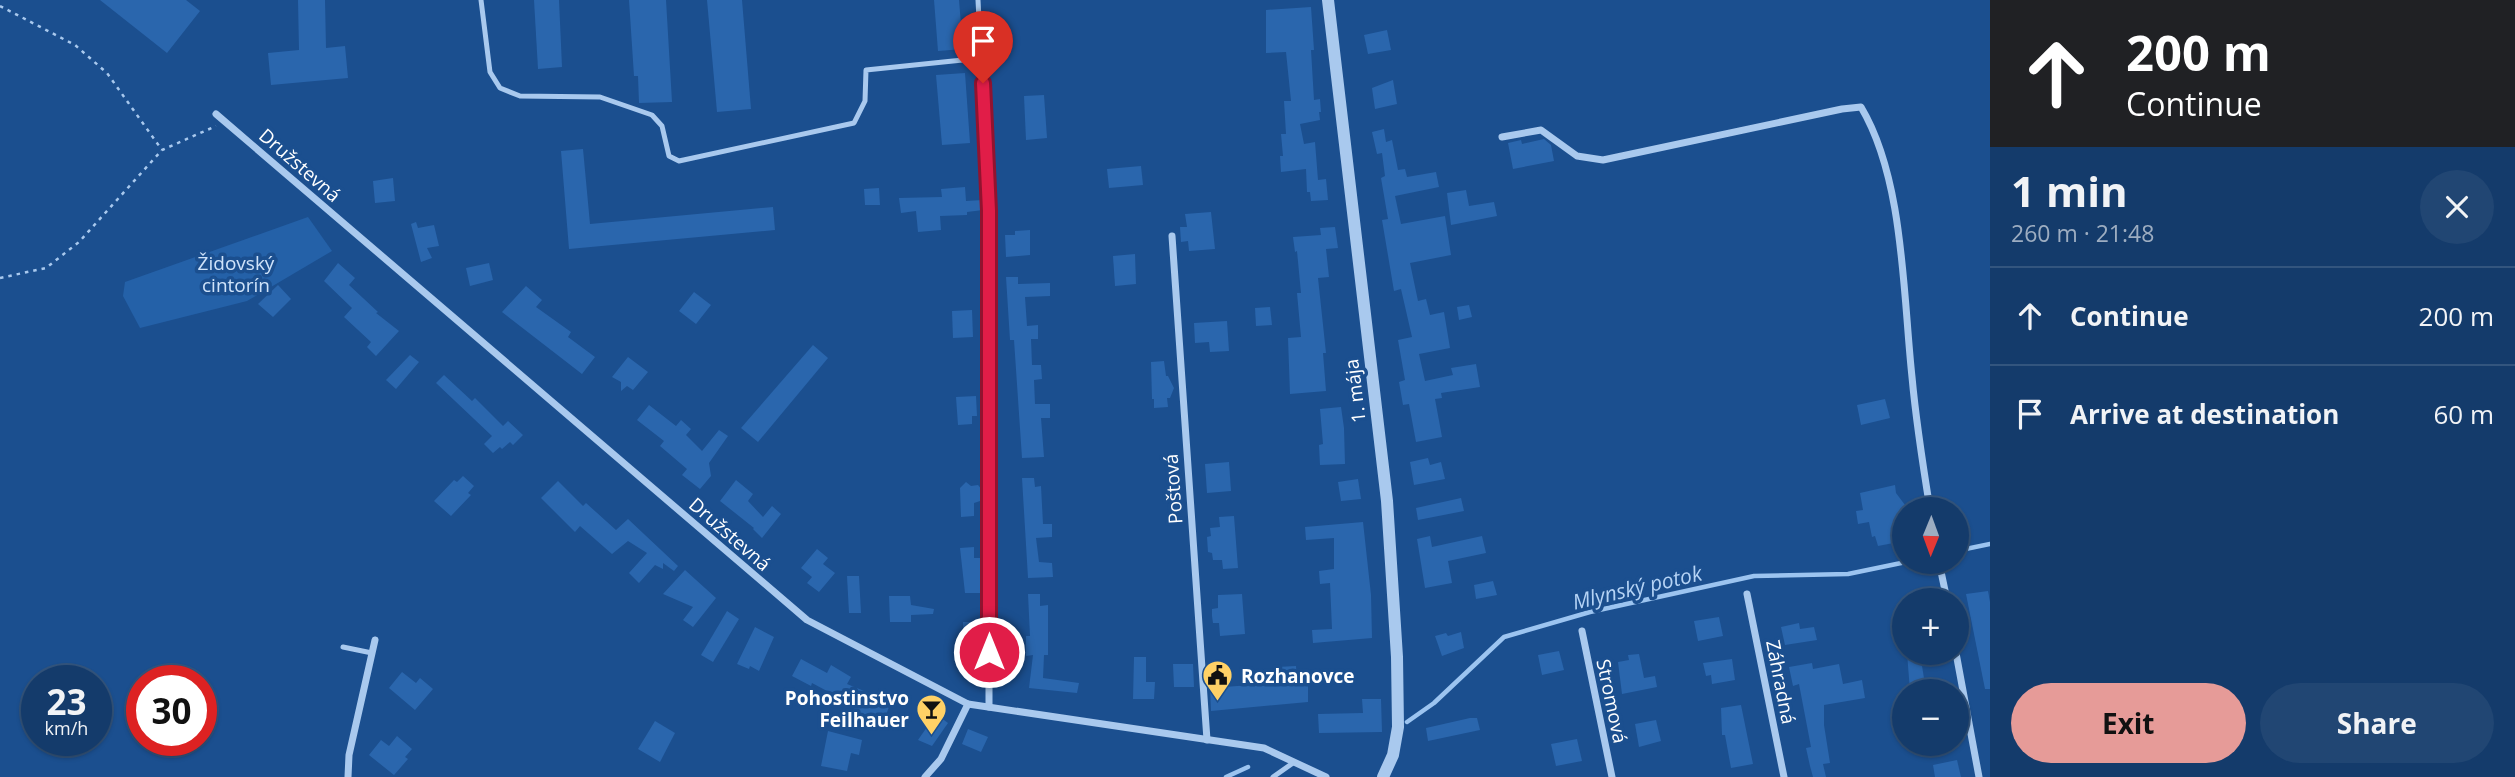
<!DOCTYPE html>
<meta charset="utf-8">
<style>
:root{--surface:#143b6b;--page:#214673;--text:#f1f3f6;--muted:#9dadc1;--line:#33557e;--accent:#e69b98}
body{margin:0;font-family:"Open Sans",sans-serif;background:var(--page);color:var(--text);height:100vh;display:flex;flex-direction:column;font-size:26px;white-space:nowrap}
*{box-sizing:border-box;margin:0}
p{font-size:23px;color:var(--muted)}
.icon{flex:none;width:38px;height:38px;fill:none;stroke:currentColor;stroke-width:2;stroke-linecap:round;stroke-linejoin:round}
.map{position:relative;flex:1;overflow:hidden}
.details{display:flex;flex-direction:column;background:var(--surface);width:525px}
.details>*{flex:none}
.top-card{background:#202124;color:#fff;overflow:hidden}
.needle{width:46px;rotate:181deg}
.controls{position:absolute;left:1892px;top:497px;display:grid;gap:14px}
.controls a{display:grid;place-items:center;width:77px;height:77px;border-radius:50%;background:var(--surface);box-shadow:0 2px 5px #0004,0 0 0 2px var(--line);font-size:35px}
.speed{position:absolute;left:21px;top:665px;display:flex;gap:14px;font-size:35px;font-weight:700;text-align:center}
.speed>*{display:grid;place-content:center;width:91px;height:91px;border-radius:50%;background:var(--surface);box-shadow:0 2px 5px #0004,0 0 0 2px var(--line);line-height:1}
.speed small{font-size:18px;font-weight:400}
.speed .limit{border:10px solid #d22;background:#fff;color:#111}
.pin{position:absolute;display:grid;place-items:center;width:60px;height:60px;color:#fff;margin:-72px -30px;border-radius:50% 50% 50% 0;rotate:-45deg;box-shadow:0 0 7px #0007}
.pin .icon{rotate:45deg}
.me{position:absolute;width:77px;margin:-38px;rotate:0deg;stroke-linejoin:round;filter:drop-shadow(0 0 5px #0008)}
.turn{display:flex;align-items:center;gap:24px;height:147px;padding:0 21px;font-size:32px}
.turn .icon{width:91px;height:91px;stroke-width:2.5}
.turn b{display:block;font-size:49px;line-height:60px}
.round{display:grid;place-items:center;flex:none;width:74px;height:74px;border-radius:37px;background:var(--page)}
.overview{display:flex;align-items:center;justify-content:space-between;height:119px;padding:0 21px}
h1{font-size:42px;font-weight:700;line-height:52px}
.primary-button{display:flex;gap:14px;margin-top:auto;padding:14px 21px}
.primary-button a{flex:1;height:80px;border-radius:42px;background:var(--accent);color:#111;font-size:28px;font-weight:700;line-height:80px;text-align:center}
.primary-button a+a{background:var(--page);color:var(--text)}
ul{padding:0;list-style:none}
li{display:flex;align-items:center;gap:21px;height:98px;padding:0 21px;border-top:2px solid var(--line)}
li div{flex:1}
li b{display:block;font-size:26px}
li em{font-style:normal}
main{display:flex;flex:1;min-height:0}
.map>svg:first-child{display:block}
.green{fill:#2461a8}
.lines{fill:none;stroke-linecap:round;stroke-linejoin:round}
.stream{stroke:#9cc4f0;stroke-width:4.5}
.building{fill:#2a66ad}
.path{stroke:#a9c9ee;stroke-width:2.5;stroke-dasharray:3.5 5;stroke-linecap:butt}
.service{stroke:#a9c9ee;stroke-width:5}
.minor{stroke:#a9c9ee;stroke-width:7}
.tertiary{stroke:#a9c9ee;stroke-width:12}
.route-casing{stroke:#92132f;stroke-width:18}
.route{stroke:#e11d48;stroke-width:12}
.labels{text-anchor:middle;dominant-baseline:central;stroke-width:7;stroke-linejoin:round;paint-order:stroke}
.street-label{font-size:19px;fill:#fff;stroke:#1b4f8f}
.park-label{font-size:19px;fill:#cfe3fa;stroke:#1b4f8f}
.poi-label{font-size:19px;font-weight:bold;fill:#fff;stroke:#1b4f8f;text-anchor:start}
.water-label{font-size:21px;font-style:italic;fill:#b5d3f5;stroke:#1b4f8f}
</style>
<main>
<div class="map">
<svg width="1990" height="777" viewBox="0 0 1990 777">
<rect width="100%" height="100%" fill="#1b4f8f"/>
<!-- green -->
<polygon class="green" points="308,217 332,251 247,301 140,328 123,296 125,282"/>
<g class="lines">
<!-- stream -->
<g class="stream">
<polyline points="1956,551 1990,544"/>
<polyline points="1407,722 1434,703 1504,637 1590,612 1754,576 1848,574 1906,562"/>
<polyline points="1226,777 1248,767"/>
</g>
</g>
<!-- building -->
<g class="building">
<polygon points="100,0 186,0 200,11 167,53"/>
<polygon points="298,0 325,0 326,48 345,46 348,78 271,85 268,53 299,50"/>
<polygon points="534,0 559,0 562,67 538,69"/>
<polygon points="629,0 666,0 672,102 639,103 638,76 634,76"/>
<polygon points="707,0 742,0 751,109 717,112"/>
<polygon points="934,0 959,0 963,49 938,51"/>
<polygon points="1311,7 1314,50 1311,50 1314,100 1320,99 1321,112 1319,112 1320,120 1300,124 1304,144 1315,142 1318,180 1326,179 1328,200 1311,201 1310,192 1307,192 1306,169 1281,172 1280,156 1283,156 1281,134 1286,134 1284,101 1291,101 1286,52 1266,53 1266,10"/>
<polygon points="1387,30 1391,50 1368,54 1364,35"/>
<polygon points="965,73 970,143 942,145 936,75"/>
<polygon points="1393,80 1397,104 1375,109 1372,88"/>
<polygon points="1044,95 1047,138 1026,140 1024,96"/>
<polygon points="1384,129 1386,142 1392,140 1398,170 1405,169 1407,177 1436,172 1439,187 1395,196 1401,224 1445,216 1451,255 1410,263 1418,301 1426,299 1430,315 1444,312 1450,348 1419,354 1425,381 1453,375 1451,368 1476,364 1480,387 1441,393 1442,398 1435,399 1442,437 1416,442 1409,404 1403,405 1399,382 1405,380 1398,340 1412,337 1401,289 1394,291 1382,220 1388,219 1381,178 1385,176 1382,153 1377,154 1372,132"/>
<polygon points="1544,139 1551,145 1554,161 1513,169 1508,143 1521,140 1522,144"/>
<polygon points="583,149 590,224 773,207 775,230 569,249 561,151"/>
<polygon points="1141,166 1143,185 1109,188 1107,169"/>
<polygon points="393,178 395,201 375,203 373,181"/>
<polygon points="965,187 966,201 983,200 983,210 967,212 967,215 940,216 941,230 918,232 916,211 901,213 899,198 942,197 941,189"/>
<polygon points="879,188 880,205 865,205 864,189"/>
<polygon points="1466,190 1469,206 1494,202 1497,216 1451,225 1447,193"/>
<polygon points="1211,212 1215,249 1189,251 1188,241 1181,242 1180,227 1187,227 1185,214"/>
<polygon points="416,222 418,228 434,225 439,246 427,248 432,258 421,262 411,224"/>
<polygon points="1335,227 1338,248 1326,249 1329,277 1318,278 1326,353 1323,353 1326,391 1290,394 1288,338 1301,337 1297,293 1301,293 1297,251 1295,252 1293,237 1321,235 1320,228"/>
<polygon points="1030,230 1030,255 1006,257 1005,235 1015,235 1015,231"/>
<polygon points="1135,254 1136,284 1115,286 1113,256"/>
<polygon points="338,263 355,278 349,285 378,312 376,313 399,331 376,356 367,347 371,342 344,317 352,308 324,281"/>
<polygon points="489,263 493,280 470,286 466,268"/>
<polygon points="1006,277 1018,277 1018,284 1050,283 1050,296 1025,297 1027,326 1038,325 1038,339 1031,339 1032,365 1041,365 1042,379 1034,380 1035,404 1050,404 1050,418 1041,418 1044,457 1022,458 1014,340 1010,340"/>
<polygon points="278,285 291,299 273,317 258,304"/>
<polygon points="526,286 542,300 536,307 571,332 568,337 595,357 582,374 502,312"/>
<polygon points="694,292 711,305 696,324 679,311"/>
<polygon points="1469,305 1472,317 1459,320 1457,307"/>
<polygon points="1270,307 1272,325 1256,326 1255,308"/>
<polygon points="972,310 973,337 953,338 952,311"/>
<polygon points="1227,321 1229,351 1210,352 1209,342 1195,343 1194,323"/>
<polygon points="813,345 828,358 758,442 741,428"/>
<polygon points="410,355 419,362 396,389 386,380"/>
<polygon points="628,357 648,372 633,390 627,386 621,391 621,382 612,377"/>
<polygon points="1164,361 1166,376 1168,376 1174,388 1170,398 1167,398 1168,407 1154,408 1154,399 1152,399 1151,362"/>
<polygon points="444,375 472,401 475,398 503,426 508,421 523,435 513,445 510,442 502,449 500,447 493,453 484,444 492,436 436,383"/>
<polygon points="976,396 977,416 972,416 972,424 958,425 956,397"/>
<polygon points="1885,399 1890,418 1861,425 1857,405"/>
<polygon points="649,405 676,426 681,420 691,429 686,435 702,451 719,430 728,436 709,463 711,476 700,489 682,475 687,469 660,446 664,441 637,420"/>
<polygon points="1341,407 1344,428 1345,464 1320,465 1319,445 1323,444 1320,409"/>
<polygon points="1428,458 1430,465 1441,462 1445,479 1414,485 1410,462"/>
<polygon points="1229,462 1231,491 1207,493 1205,464"/>
<polygon points="463,476 474,486 468,493 471,495 451,516 434,501 454,480 457,482"/>
<polygon points="1022,478 1034,478 1035,487 1041,486 1043,524 1052,524 1052,537 1036,538 1039,562 1052,563 1053,577 1028,578"/>
<polygon points="1358,479 1361,499 1341,501 1338,482"/>
<polygon points="736,480 753,494 748,501 763,517 772,506 781,514 762,538 753,529 754,528 720,501"/>
<polygon points="558,481 583,506 586,503 616,530 628,519 678,566 674,571 663,563 663,569 655,565 639,583 629,573 647,553 628,541 612,554 580,526 575,532 541,498"/>
<polygon points="966,482 971,486 978,485 983,491 983,500 974,503 974,516 961,517 960,488"/>
<polygon points="1895,485 1896,493 1908,509 1900,509 1904,541 1878,546 1875,536 1872,537 1869,522 1858,524 1856,511 1863,510 1860,493"/>
<polygon points="1461,498 1464,511 1418,520 1416,508"/>
<polygon points="1234,516 1238,568 1223,569 1222,560 1213,560 1212,553 1208,552 1207,537 1211,536 1210,528 1220,527 1219,517"/>
<polygon points="1363,522 1371,595 1372,638 1313,643 1312,630 1332,629 1330,583 1320,584 1319,571 1334,569 1334,538 1306,540 1305,527"/>
<polygon points="1430,536 1432,547 1482,536 1486,553 1448,561 1452,583 1425,588 1417,539"/>
<polygon points="974,547 974,558 983,558 983,593 965,593 960,548"/>
<polygon points="817,549 828,558 823,564 835,573 819,592 807,583 812,577 801,568"/>
<polygon points="685,570 716,598 693,627 683,620 693,607 663,594"/>
<polygon points="847,576 859,576 861,613 849,613"/>
<polygon points="1493,581 1497,595 1476,599 1474,585"/>
<polygon points="1988,591 1990,602 1990,689 1985,689 1966,594"/>
<polygon points="1028,594 1040,594 1040,606 1048,605 1048,655 1044,655 1043,678 1079,683 1077,693 1029,688 1033,655 1026,656 1026,636 1030,636"/>
<polygon points="1242,594 1245,634 1220,636 1219,623 1213,623 1212,616 1212,609 1218,608 1218,595"/>
<polygon points="889,596 910,596 911,605 934,609 933,614 911,615 911,622 890,622"/>
<polygon points="727,611 739,619 713,662 701,655"/>
<polygon points="1719,617 1723,636 1698,641 1694,621"/>
<polygon points="963,622 977,622 977,635 983,635 983,654 964,655"/>
<polygon points="1799,623 1800,629 1814,627 1817,640 1785,645 1781,627"/>
<polygon points="755,627 774,637 759,671 750,666 749,669 737,664"/>
<polygon points="1461,632 1464,648 1442,656 1435,636 1446,633 1448,636"/>
<polygon points="1559,651 1564,670 1542,675 1538,655"/>
<polygon points="1907,653 1920,653 1926,691 1910,691"/>
<polygon points="1639,654 1644,678 1655,676 1657,687 1622,694 1618,662 1629,660 1628,655"/>
<polygon points="1134,657 1146,657 1146,682 1155,682 1154,699 1133,699"/>
<polygon points="801,659 827,673 831,665 851,677 847,684 891,702 882,725 852,713 855,706 812,683 811,686 792,676"/>
<polygon points="1732,659 1735,680 1712,684 1711,675 1706,676 1703,663"/>
<polygon points="1812,663 1813,669 1839,664 1843,684 1862,680 1865,698 1824,705 1824,725 1830,763 1823,764 1826,777 1813,777 1810,766 1806,748 1811,747 1799,684 1793,686 1789,667"/>
<polygon points="1173,664 1193,664 1194,687 1174,687"/>
<polygon points="1296,666 1297,682 1308,681 1308,702 1211,711 1210,688 1278,683 1277,667"/>
<polygon points="402,672 416,683 420,678 433,689 415,710 389,688"/>
<polygon points="1362,699 1381,699 1382,732 1319,733 1318,714 1363,713"/>
<polygon points="1741,705 1753,764 1731,768 1725,735 1722,735 1721,708"/>
<polygon points="936,714 948,723 932,746 918,740"/>
<polygon points="1470,718 1477,718 1480,730 1428,741 1426,728"/>
<polygon points="1656,720 1661,741 1639,747 1635,724"/>
<polygon points="655,721 675,733 660,762 638,749"/>
<polygon points="968,729 988,737 981,752 962,744"/>
<polygon points="828,731 862,740 859,755 851,753 847,771 821,766"/>
<polygon points="397,736 412,749 405,757 408,759 394,775 369,755 381,740 389,746"/>
<polygon points="1577,739 1582,761 1556,766 1551,744"/>
<polygon points="1957,760 1961,777 1935,777 1933,765"/>
</g>
<g class="lines">
<!-- path -->
<g class="path">
<polyline points="0,6 75,45 107,73 162,150"/>
<polyline points="0,278 46,268 79,242 162,150 216,126"/>
</g>
<!-- service -->
<g class="service">
<polyline points="481,0 490,72 500,88 520,96 600,97 652,115 662,126 669,156 679,161 854,123 865,101 866,70 982,58"/>
<polyline points="978,0 989,210"/>
<polyline points="343,647 372,653"/>
<polyline points="1273,777 1293,763"/>
</g>
<!-- minor -->
<g class="minor">
<polyline points="216,114 807,620 968,704 1264,748 1326,777"/>
<path d="M 1502,137 L 1541,130 L 1577,156 L 1603,160 L 1842,109 L 1861,107 C 1904,179 1903,294 1912,377 C 1916,421 1923,466 1930,509"/>
<polyline points="989,210 989,707"/>
<polyline points="1172,236 1207,740"/>
<polyline points="1939,562 1947,600"/>
<polyline points="1747,594 1784,777"/>
<polyline points="1582,631 1612,777"/>
<polyline points="1956,653 1979,777"/>
<polyline points="348,777 349,755 375,640"/>
<polyline points="925,777 941,759 968,704"/>
</g>
<!-- tertiary -->
<polyline class="tertiary" points="1328,0 1387,501 1397,657 1398,727 1393,755 1383,777"/>
</g>
<g class="lines">
<defs>
<polyline id="route" points="983,83 989,211 989,652"/>
</defs>
<!-- route casing -->
<use href="#route" class="route-casing"/>
<!-- route -->
<use href="#route" class="route"/>
</g>
<!-- icons -->
<defs>
<symbol id="civic-pin" viewBox="-11 -11 22 30"><path d="M0 17L-7.5 6A9.5 9.5 0 1 1 7.5 6Z" fill="#ffd166" stroke="#1b4f8f"/><path d="M-.6-6.5H3V-4.5H.6V-3L4-1V1h2V6H-6V1h2V-1L-.6-3ZM-1.2 2.5V6h2.4V2.5Z" fill="#111"/></symbol>
<symbol id="bar-pin" viewBox="-11 -11 22 30"><path d="M0 17L-7.5 6A9.5 9.5 0 1 1 7.5 6Z" fill="#ffd166" stroke="#1b4f8f"/><path d="M-6-5H6L.8 .8V4.5H3.5V6h-7V4.5H-.8V.8Z" fill="#111"/></symbol>
</defs>
<g fill-rule="evenodd">
<use href="#civic-pin" x="1200" y="658" width="35" height="47"/>
<use href="#bar-pin" x="914" y="692" width="35" height="47"/>
</g>
<g class="labels">
<!-- street labels -->
<g class="street-label">
<text transform="translate(300 165) rotate(41)">Družstevná</text>
<text transform="translate(1355 391) rotate(-97)">1. mája</text>
<text transform="translate(1173 489) rotate(-94)">Poštová</text>
<text transform="translate(730 534) rotate(41)">Družstevná</text>
<text transform="translate(1781 682) rotate(79)">Záhradná</text>
<text transform="translate(1612 701) rotate(78)">Stromová</text>
</g>
<!-- park labels -->
<g class="park-label">
<text x="236" y="263">Židovský<tspan x="236" dy="22">cintorín</tspan></text>
</g>
<!-- poi labels -->
<g class="poi-label">
<text x="1241" y="676">Rozhanovce</text>
<text x="909" y="698" text-anchor="end">Pohostinstvo<tspan x="909" dy="22">Feilhauer</tspan></text>
</g>
<!-- water labels -->
<g class="water-label">
<text transform="translate(1637 587) rotate(-13)">Mlynský potok</text>
</g>
</g>
</svg>
<div class="controls">
<a><svg class="needle" viewBox="-14 -14 28 28"><path d="M0-13l5 13h-10z" fill="#e53935"/><path d="M0 13l5-13h-10z" fill="#9dadc1"/></svg></a>
<a>+</a>
<a>−</a>
</div>
<div class="speed"><div>23<small>km/h</small></div><div class="limit">30</div></div>
<div class="pin" style="left:983px;top:83px;background:#d93025"><svg class="icon" aria-label="arrive" viewBox="0 0 24 24"><path d="M6 21V4h12l-3 4 3 4H6"/></svg></div>
<svg class="me" style="left:989px;top:652px" viewBox="-20 -20 40 40"><circle r="17" fill="#e11d48" stroke="#fff" stroke-width="3"/><path d="M0-11L8 9 0 5-8 9z" fill="#fff"/></svg>
</div>
<section class="details">
<div class="top-card">
<div class="turn"><svg class="icon" aria-label="ahead" viewBox="0 0 24 24"><path d="M12 20V5M6 11l6-6 6 6"/></svg><div><b>200 m</b>Continue</div></div>
</div>
<div class="overview"><div><h1>1 min</h1><p>260 m · 21:48</p></div><a class="round"><svg class="icon" aria-label="close" viewBox="0 0 24 24"><path d="M6 6l12 12M18 6L6 18"/></svg></a></div>
<ul>
<li><svg class="icon" aria-label="ahead" viewBox="0 0 24 24"><path d="M12 20V5M6 11l6-6 6 6"/></svg><div><b>Continue</b></div><em>200 m</em></li>
<li><svg class="icon" aria-label="arrive" viewBox="0 0 24 24"><path d="M6 21V4h12l-3 4 3 4H6"/></svg><div><b>Arrive at destination</b></div><em>60 m</em></li>
</ul>
<div class="primary-button"><a>Exit</a><a>Share</a></div>
</section>
</main>
